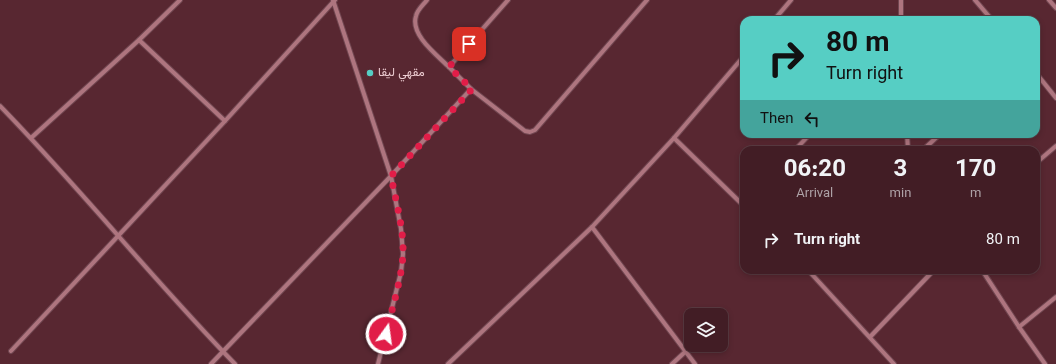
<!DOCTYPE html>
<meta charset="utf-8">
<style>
:root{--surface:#421d25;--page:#49262d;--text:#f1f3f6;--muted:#aea2a7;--line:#5a3b42}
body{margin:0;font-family:Georgia,Vazirmatn,serif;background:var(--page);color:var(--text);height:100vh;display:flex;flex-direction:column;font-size:15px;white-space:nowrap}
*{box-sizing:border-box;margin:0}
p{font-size:13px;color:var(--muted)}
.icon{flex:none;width:22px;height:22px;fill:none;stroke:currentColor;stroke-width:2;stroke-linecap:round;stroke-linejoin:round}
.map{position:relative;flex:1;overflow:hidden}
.side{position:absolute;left:740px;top:146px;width:300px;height:128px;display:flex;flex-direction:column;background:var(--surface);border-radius:12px;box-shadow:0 2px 6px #0003,0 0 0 1px var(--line)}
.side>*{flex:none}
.top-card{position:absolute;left:740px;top:16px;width:300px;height:122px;border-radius:12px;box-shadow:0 2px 6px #0003,0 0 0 1px var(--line);background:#56cec4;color:#111;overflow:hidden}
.fabs{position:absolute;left:684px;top:308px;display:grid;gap:8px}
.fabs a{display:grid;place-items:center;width:44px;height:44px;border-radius:8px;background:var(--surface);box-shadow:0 2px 6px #0003,0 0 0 1px var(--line);font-size:20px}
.pin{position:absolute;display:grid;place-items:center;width:34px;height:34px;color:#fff;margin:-17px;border-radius:8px;box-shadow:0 2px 6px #0006}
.me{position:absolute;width:44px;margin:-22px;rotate:14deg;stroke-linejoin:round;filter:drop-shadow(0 0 3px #0008)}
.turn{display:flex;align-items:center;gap:14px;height:84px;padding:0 20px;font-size:18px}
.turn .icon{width:52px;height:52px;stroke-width:2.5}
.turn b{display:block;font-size:28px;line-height:34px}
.then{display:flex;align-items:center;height:38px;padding:0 20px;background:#0003;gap:8px;font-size:15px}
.eta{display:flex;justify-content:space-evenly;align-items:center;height:68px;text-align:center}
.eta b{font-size:24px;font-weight:700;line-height:28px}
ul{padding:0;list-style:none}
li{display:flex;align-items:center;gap:12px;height:52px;padding:0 20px}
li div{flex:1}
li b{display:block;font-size:15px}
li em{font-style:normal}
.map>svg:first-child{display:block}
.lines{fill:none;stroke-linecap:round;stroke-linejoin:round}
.minor-casing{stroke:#704650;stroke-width:6}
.minor{stroke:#ae757f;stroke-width:4}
.route{stroke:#e11d48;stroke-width:7;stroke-dasharray:0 12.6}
.poi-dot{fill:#56cec4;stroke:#582731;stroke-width:1.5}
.labels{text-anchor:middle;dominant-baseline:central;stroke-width:4;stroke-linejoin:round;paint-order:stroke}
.poi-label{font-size:12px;fill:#ecccd1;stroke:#582731;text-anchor:start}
</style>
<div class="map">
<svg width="1056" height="364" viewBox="0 0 1056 364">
<rect width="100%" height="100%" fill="#582731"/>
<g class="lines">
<defs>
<g id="minor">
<polyline points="333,0 391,176 401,229 403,254 401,272 378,364"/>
<path d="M 427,0 C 423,5 417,10 416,16 C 410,35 437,55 449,67"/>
<polyline points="975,0 992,20"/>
<polyline points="1049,0 1056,8"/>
<polyline points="774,20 791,0"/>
<polyline points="901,20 901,0"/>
<polyline points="139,40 225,121"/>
<polyline points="1036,73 1056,98"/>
<polyline points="471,89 449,67 508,0"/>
<path d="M 0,106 C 81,189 154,281 235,364"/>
<polyline points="907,134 908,150"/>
<polyline points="31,138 139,40 180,0"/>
<polyline points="674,138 744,206"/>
<polyline points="795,150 810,134"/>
<polyline points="923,150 940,134"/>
<polyline points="1036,163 1056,146"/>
<polyline points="592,227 695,364"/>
<polyline points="808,270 894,364"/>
<polyline points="982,270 1019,327 1045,364"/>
<polyline points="1019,327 1056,297"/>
<polyline points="870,337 934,270"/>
<polyline points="11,351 225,121 335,0"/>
<polyline points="211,364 391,176 471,89 525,131 530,132 535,130 647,0"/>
<polyline points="448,364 592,227 674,138 744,56"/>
<polyline points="672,364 685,352"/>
</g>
</defs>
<!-- minor casing -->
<use href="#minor" class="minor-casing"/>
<!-- minor -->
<use href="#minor" class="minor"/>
</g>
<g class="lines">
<!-- route -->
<path class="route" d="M 386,334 C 392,308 401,282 403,255 C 404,229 396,202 391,176 L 472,89 L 449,67 L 469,44"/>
</g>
<!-- markers -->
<circle class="poi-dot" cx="370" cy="73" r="4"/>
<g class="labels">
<!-- poi labels -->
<g class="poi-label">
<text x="378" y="73">مقهي ليقا</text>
</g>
</g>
</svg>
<div class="fabs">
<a><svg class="icon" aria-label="layers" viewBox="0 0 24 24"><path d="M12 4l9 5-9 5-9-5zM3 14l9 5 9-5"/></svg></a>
</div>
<div class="pin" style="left:469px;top:44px;background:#d93025"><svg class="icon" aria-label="arrive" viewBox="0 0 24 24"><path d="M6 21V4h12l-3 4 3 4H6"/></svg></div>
<svg class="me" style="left:386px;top:334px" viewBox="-20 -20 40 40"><circle r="17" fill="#e11d48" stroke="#fff" stroke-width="3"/><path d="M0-11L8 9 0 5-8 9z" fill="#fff"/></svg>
<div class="top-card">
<div class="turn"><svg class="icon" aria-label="right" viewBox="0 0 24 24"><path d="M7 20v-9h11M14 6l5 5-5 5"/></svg><div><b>80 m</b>Turn right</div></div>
<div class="then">Then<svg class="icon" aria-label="left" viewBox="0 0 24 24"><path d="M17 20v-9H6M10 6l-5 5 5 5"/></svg></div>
</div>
<section class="side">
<div class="eta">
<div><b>06:20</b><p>Arrival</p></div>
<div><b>3</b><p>min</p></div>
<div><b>170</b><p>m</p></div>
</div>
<ul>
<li><svg class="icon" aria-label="right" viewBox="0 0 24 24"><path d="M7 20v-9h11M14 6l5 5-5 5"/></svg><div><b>Turn right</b></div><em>80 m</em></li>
</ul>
</section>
</div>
